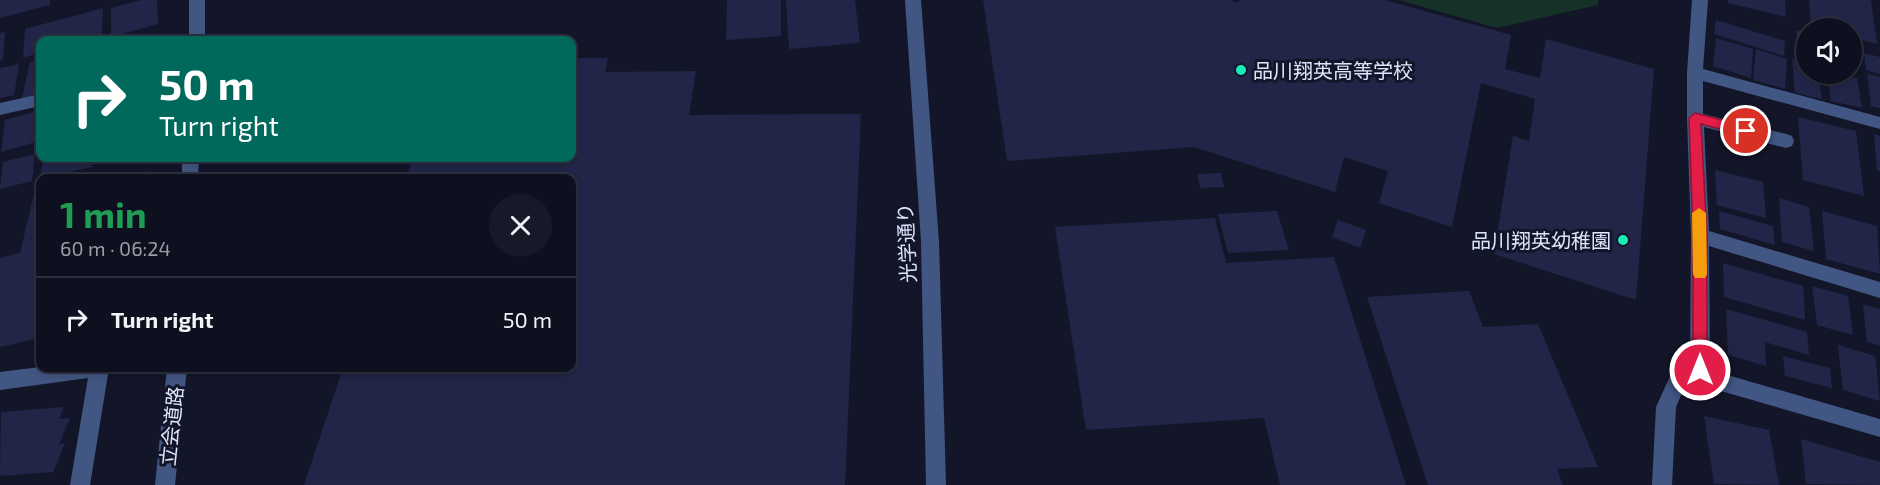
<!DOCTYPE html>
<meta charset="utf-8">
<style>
:root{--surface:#0e101f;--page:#171928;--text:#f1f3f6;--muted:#9b9da4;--line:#2e303d}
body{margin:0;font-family:"Exo 2","Noto Sans JP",sans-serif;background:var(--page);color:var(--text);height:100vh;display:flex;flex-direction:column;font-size:22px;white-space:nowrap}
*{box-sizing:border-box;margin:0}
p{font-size:20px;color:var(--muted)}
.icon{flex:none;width:33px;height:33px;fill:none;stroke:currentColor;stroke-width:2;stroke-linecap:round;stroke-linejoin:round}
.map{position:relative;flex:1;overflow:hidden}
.sheet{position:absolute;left:36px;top:174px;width:540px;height:198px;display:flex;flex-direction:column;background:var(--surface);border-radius:12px;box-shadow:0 3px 9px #0003,0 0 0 2px var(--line)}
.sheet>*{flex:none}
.hud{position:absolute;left:36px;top:36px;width:540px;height:126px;border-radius:12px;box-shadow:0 3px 9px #0003,0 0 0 2px var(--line);background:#00695c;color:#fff;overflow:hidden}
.controls{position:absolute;left:1796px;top:18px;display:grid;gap:12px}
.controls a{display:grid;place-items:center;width:66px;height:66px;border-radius:50%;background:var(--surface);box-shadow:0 3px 9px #0003,0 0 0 2px var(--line);font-size:30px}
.pin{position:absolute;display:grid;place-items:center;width:51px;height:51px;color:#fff;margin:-26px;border:3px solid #fff;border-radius:50%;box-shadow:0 2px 6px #0007}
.me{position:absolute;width:66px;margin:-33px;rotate:0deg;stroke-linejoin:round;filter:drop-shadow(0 0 4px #0008)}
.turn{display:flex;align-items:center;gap:21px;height:126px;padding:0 24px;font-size:27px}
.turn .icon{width:78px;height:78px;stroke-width:2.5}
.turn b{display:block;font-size:42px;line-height:51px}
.round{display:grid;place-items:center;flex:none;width:63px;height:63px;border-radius:32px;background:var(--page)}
.headline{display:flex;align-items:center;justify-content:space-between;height:102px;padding:0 24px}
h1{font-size:36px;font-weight:700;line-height:45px;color:#1e9e55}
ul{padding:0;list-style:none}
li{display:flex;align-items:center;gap:18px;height:84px;padding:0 24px;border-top:2px solid var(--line)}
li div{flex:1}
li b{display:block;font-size:22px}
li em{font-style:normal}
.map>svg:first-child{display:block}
.green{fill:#163228}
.building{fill:#212648}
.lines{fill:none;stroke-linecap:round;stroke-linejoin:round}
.minor{fill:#425683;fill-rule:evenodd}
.route{fill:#e11d48;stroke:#92132f;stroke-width:1.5}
.slow{fill:#f59e0b}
.poi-dot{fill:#1aebba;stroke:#131629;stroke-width:2}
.labels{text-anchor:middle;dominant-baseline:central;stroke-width:6;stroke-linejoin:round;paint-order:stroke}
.poi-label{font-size:20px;fill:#dde4fc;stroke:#131629;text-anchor:start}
.street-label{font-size:20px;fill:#dde4fc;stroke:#131629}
</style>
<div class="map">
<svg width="1880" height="485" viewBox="0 0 1880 485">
<rect width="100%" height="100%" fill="#131629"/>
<!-- green -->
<polygon class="green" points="1399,0 1599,0 1598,5 1497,28"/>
<!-- building -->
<g class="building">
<polygon points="0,0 50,0 50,5 0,18"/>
<polygon points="141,0 157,0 158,24 111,37 111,8"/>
<polygon points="727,0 781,0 781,36 726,40"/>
<polygon points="786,0 855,0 860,43 789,49"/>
<polygon points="983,0 1231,0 1238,3 1239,0 1385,0 1511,35 1505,69 1540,78 1546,39 1654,69 1636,300 1494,254 1513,136 1529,141 1535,99 1481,83 1452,227 1379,203 1388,171 1344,157 1335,192 1194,147 1007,161"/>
<polygon points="1728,0 1785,0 1786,17 1728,3"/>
<polygon points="1809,0 1871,0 1877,44 1851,37 1851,28 1811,28"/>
<polygon points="103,8 102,36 86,40 40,40 40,53 23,58 25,29"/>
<polygon points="1716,20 1785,41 1784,56 1714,34"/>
<polygon points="1796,30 1806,33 1806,56 1798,54"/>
<polygon points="5,32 3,60 0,61 0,33"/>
<polygon points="1716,38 1753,49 1751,78 1713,66"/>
<polygon points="1756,49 1787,59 1785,89 1753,80"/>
<polygon points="1864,53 1880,57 1880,74 1866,70"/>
<polygon points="572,58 608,58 605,72 696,71 689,115 861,114 845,485 304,485 343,368 572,368 572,178 406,178 413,158 572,158"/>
<polygon points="1792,59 1806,62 1806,74 1818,74 1822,99 1795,93"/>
<polygon points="40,60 40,94 22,98 30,62"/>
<polygon points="19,64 14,95 0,98 0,68"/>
<polygon points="1827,74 1857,78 1862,108 1831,101"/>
<polygon points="1867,74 1880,77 1880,108 1871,106"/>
<polygon points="40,110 40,141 1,152 5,120"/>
<polygon points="1798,117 1856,131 1864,196 1803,180"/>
<polygon points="1874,134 1880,136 1880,171 1877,171"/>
<polygon points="35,154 32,181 0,189 3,162"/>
<polygon points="43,158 93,158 92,167 40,178"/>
<polygon points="101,158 126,158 100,164"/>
<polygon points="1715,170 1763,182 1766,218 1717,205"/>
<polygon points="148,171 147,178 116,178 115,177"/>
<polygon points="1221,173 1224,187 1200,188 1197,174"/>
<polygon points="40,192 40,338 0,347 0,258 20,253 34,194"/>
<polygon points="1779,198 1809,207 1814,251 1782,242"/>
<polygon points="1277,211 1289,250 1228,253 1218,214"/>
<polygon points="1719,211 1773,226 1775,245 1720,229"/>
<polygon points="1822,211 1877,226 1880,274 1826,259"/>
<polygon points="1215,218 1226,263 1334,257 1406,485 1280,485 1264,418 1086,430 1055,227"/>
<polygon points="1338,220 1366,230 1360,248 1332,237"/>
<polygon points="1723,263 1803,286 1805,320 1724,297"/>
<polygon points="1812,286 1848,296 1853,335 1817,325"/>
<polygon points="1469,291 1483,327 1538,324 1598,467 1557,469 1563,485 1428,485 1367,297"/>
<polygon points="1863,304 1880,309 1880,346 1867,342"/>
<polygon points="1726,309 1807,332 1809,355 1765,342 1766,366 1728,355"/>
<polygon points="1838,345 1875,356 1880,401 1843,390"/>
<polygon points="1783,356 1830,368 1832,388 1785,376"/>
<polygon points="64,407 59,419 70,418 59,444 65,443 53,472 0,476 1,412"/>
<polygon points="1704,416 1769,430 1779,485 1714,484"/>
<polygon points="1801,439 1880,462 1880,485 1806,484"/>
</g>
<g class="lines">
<!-- minor -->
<g class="minor">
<rect x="189" y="0" width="16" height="40"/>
<polygon points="905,0 921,0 939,242 946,485 926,485 921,242"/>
<polygon points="1692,0 1708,0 1703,69 1880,117 1880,129 1703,81 1703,114 1786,134 1792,136 1794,141 1792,146 1786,148 1704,127 1709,231 1880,282 1880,298 1709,246 1710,370 1880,419 1880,437 1700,385 1685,386 1676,407 1672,485 1652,485 1656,407 1672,372 1690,368 1691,236 1687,118 1687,73"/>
<polygon points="40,94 40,106 0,115 0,103"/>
<polygon points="182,158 199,158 198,178 182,178"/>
<polygon points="40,367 109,368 90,485 70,485 88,378 0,390 0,372"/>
<polygon points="167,368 187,368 175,485 155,485"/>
</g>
</g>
<!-- route -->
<polygon class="route" points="1695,113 1746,126 1752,131 1746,136 1701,124 1707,236 1707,370 1705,375 1700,377 1695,375 1693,370 1693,236 1689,118"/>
<!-- slow -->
<polygon class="slow" points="1699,208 1706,213 1707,274 1705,278 1695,278 1693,274 1692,213"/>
<!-- markers -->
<g class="poi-dot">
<circle cx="1241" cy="70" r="6"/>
<circle cx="1623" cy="240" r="6"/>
</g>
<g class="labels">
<!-- poi labels -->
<g class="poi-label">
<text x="1253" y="70">品川翔英高等学校</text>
<text x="1611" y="240" text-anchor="end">品川翔英幼稚園</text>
</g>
<!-- street labels -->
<g class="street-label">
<text transform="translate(906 243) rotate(-93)">光学通り</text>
<text transform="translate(171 426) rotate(-84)">立会道路</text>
</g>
</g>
</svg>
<div class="controls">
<a><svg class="icon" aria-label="sound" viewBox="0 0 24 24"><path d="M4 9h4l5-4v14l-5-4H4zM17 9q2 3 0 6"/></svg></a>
</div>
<div class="pin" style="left:1746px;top:131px;background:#d93025"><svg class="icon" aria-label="arrive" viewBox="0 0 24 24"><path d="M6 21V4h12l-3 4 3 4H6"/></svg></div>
<svg class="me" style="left:1700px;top:370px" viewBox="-20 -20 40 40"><circle r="17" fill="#e11d48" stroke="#fff" stroke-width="3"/><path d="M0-11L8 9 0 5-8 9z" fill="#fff"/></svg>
<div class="hud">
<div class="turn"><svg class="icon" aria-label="right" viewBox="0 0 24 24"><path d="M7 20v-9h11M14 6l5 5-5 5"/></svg><div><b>50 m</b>Turn right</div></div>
</div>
<section class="sheet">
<div class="headline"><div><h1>1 min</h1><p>60 m · 06:24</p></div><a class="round"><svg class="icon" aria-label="close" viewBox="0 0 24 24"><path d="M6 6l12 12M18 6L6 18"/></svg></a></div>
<ul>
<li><svg class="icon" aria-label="right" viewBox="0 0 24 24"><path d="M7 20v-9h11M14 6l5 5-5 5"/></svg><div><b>Turn right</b></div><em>50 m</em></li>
</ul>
</section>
</div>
